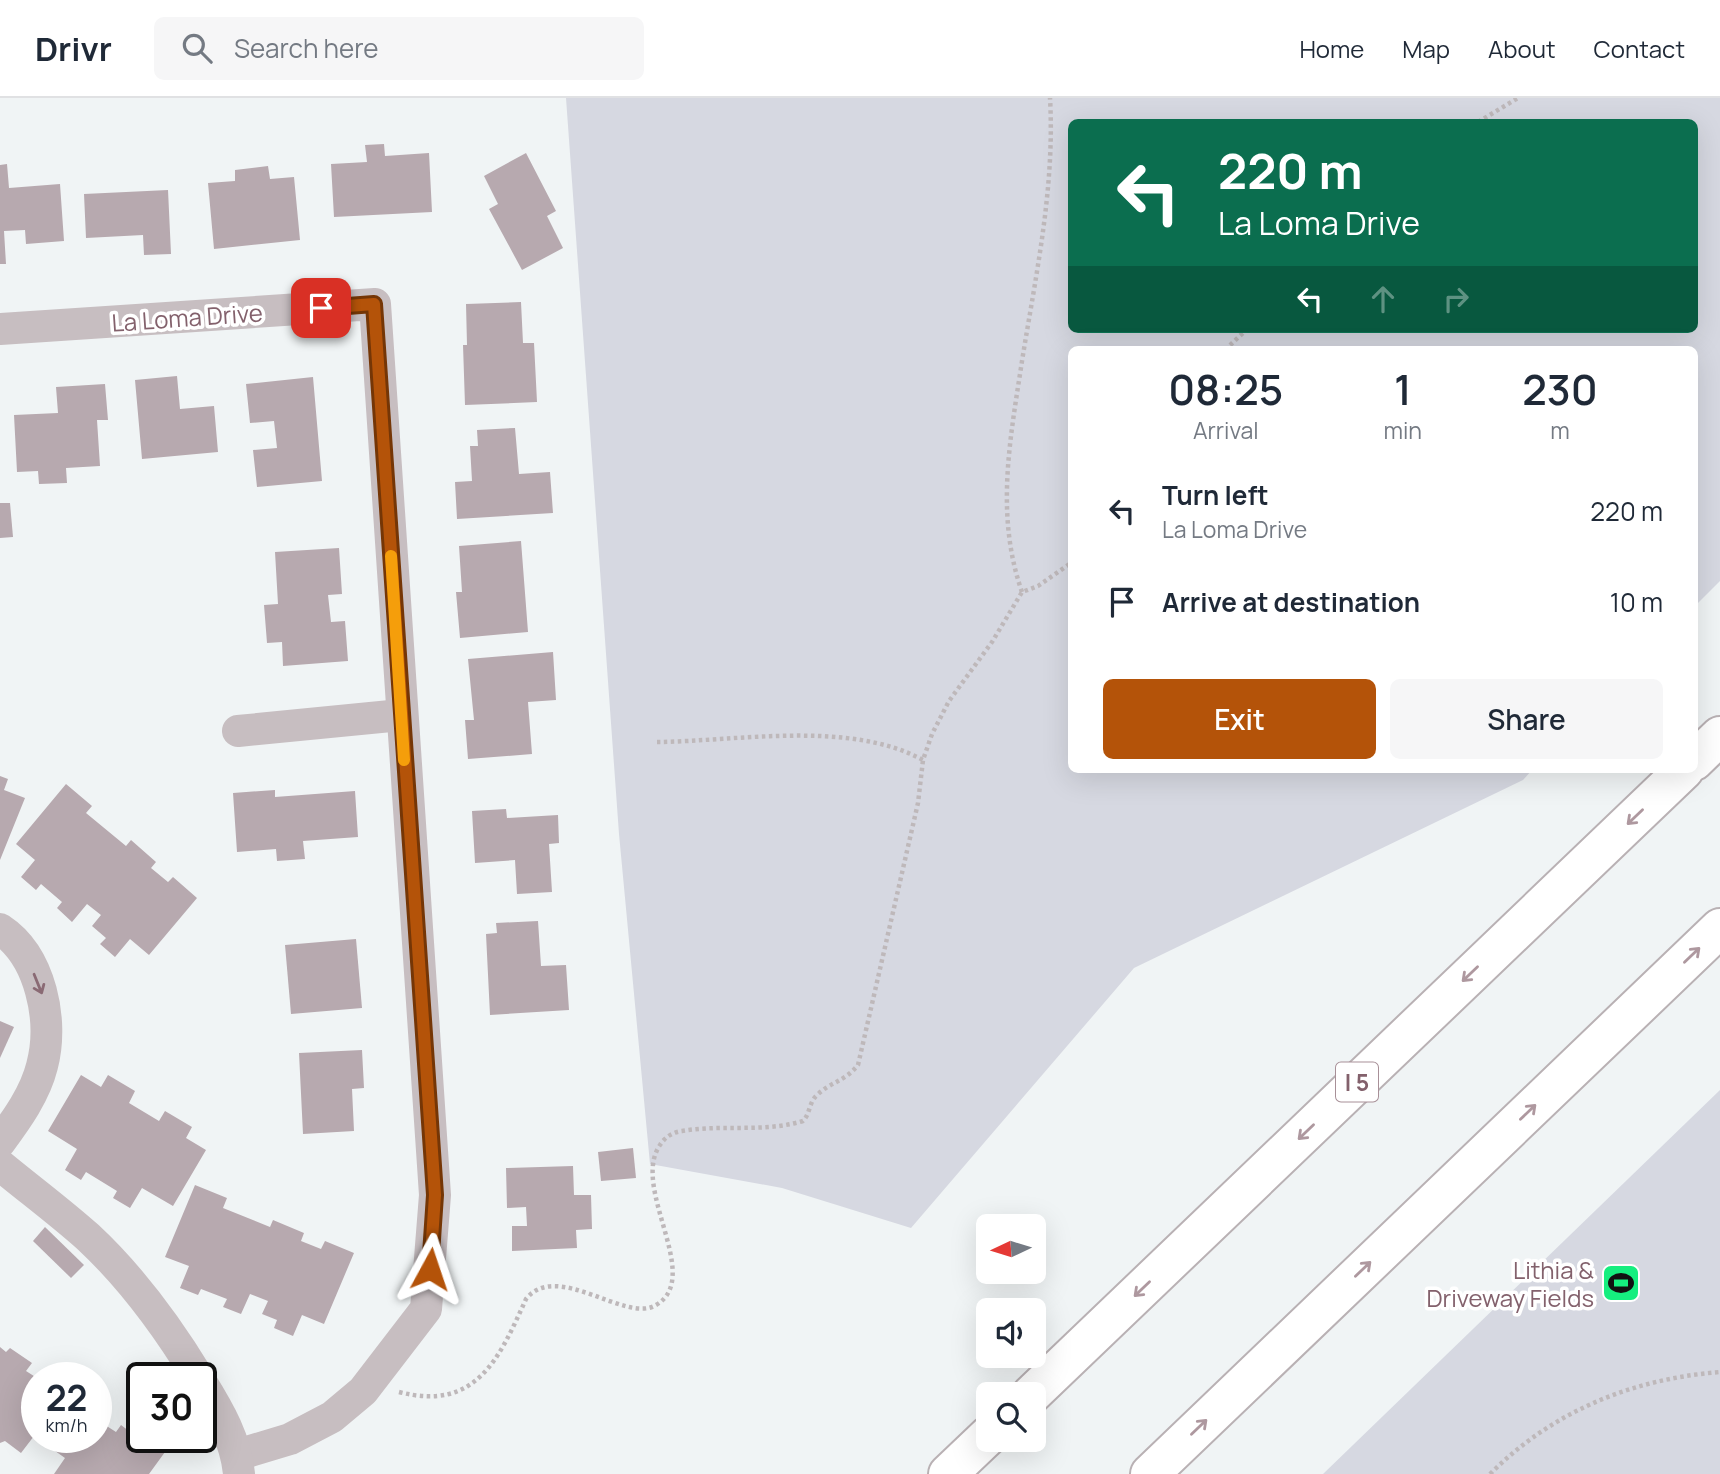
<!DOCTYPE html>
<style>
:root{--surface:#fff;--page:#f6f6f7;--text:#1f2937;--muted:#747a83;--line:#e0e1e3;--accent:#b45309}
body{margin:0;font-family:Manrope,sans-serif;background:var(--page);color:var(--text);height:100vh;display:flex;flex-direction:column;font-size:26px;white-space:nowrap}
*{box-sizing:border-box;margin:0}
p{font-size:23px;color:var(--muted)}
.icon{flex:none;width:38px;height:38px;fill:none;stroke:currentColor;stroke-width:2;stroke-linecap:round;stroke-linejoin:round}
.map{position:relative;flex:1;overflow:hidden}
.sheet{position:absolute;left:1068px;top:248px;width:630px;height:427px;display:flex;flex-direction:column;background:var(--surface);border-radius:10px;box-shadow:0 7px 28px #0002}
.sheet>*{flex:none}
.guide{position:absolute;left:1068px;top:21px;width:630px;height:214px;border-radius:10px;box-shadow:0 7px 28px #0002;background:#0b6e4f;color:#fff;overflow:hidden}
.needle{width:46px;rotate:266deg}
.buttons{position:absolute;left:976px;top:1116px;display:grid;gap:14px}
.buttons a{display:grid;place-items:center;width:70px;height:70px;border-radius:10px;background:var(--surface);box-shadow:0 7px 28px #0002;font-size:35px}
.speed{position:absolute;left:21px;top:1264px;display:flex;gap:14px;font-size:35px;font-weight:700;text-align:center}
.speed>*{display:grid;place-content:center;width:91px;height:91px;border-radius:50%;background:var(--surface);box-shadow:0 7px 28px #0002;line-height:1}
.speed small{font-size:18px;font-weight:400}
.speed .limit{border:4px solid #111;border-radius:10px;background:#fff;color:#111}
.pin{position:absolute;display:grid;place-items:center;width:60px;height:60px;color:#fff;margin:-30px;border-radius:14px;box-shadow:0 4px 10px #0006}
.me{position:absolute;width:77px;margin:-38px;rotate:5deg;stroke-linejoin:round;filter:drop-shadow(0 0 5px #0008)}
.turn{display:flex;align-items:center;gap:24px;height:147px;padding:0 35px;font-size:32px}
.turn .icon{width:91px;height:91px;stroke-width:2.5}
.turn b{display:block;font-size:49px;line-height:60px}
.lanes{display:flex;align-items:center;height:66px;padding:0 35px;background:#0003;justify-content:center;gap:35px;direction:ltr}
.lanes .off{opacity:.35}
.eta{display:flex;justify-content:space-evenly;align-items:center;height:119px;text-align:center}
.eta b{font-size:42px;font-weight:600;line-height:49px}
.primary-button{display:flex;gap:14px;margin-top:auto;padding:14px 35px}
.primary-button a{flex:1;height:80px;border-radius:10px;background:var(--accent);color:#fff;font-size:28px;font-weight:600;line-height:80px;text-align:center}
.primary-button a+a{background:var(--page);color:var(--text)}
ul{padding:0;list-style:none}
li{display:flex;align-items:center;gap:21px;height:91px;padding:0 35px}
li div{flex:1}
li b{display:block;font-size:26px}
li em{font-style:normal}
header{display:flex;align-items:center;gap:42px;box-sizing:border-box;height:98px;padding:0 35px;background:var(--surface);border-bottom:2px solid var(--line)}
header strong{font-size:33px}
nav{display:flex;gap:38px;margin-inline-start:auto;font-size:24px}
.search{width:490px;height:63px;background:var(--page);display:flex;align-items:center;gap:18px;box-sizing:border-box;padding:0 24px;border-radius:10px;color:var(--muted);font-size:26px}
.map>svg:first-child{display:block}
.green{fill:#d6d8e1;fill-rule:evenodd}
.building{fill:#b7a9af}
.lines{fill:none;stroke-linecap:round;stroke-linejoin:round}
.motorway-casing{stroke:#b9b1b4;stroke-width:42}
.path{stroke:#beb8ba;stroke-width:4.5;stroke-dasharray:3.5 3.5;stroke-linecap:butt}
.minor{stroke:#c7bec1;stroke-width:32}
.motorway{stroke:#fff;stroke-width:38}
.oneway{stroke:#ae989f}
.oneway2{stroke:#8a6a74}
.route-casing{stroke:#753606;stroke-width:18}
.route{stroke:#b45309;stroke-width:12}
.slow{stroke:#f59e0b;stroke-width:12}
.labels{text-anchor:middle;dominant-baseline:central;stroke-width:7;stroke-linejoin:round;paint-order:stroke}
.shield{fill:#fff;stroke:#a89098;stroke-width:2}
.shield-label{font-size:23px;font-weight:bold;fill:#83616c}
.street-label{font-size:24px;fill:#83616c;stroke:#fff}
.poi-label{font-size:24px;fill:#83616c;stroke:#fff;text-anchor:end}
</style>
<header>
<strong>Drivr</strong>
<div class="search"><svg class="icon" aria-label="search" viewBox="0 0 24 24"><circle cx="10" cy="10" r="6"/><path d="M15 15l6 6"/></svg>Search here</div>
<nav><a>Home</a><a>Map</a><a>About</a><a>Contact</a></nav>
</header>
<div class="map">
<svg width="1720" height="1376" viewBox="0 0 1720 1376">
<rect width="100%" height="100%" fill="#f0f4f5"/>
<!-- green -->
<g class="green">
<path d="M 566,0 L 1720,0 L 1720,483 L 1694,509 L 1694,252 L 1071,252 L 1071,672 L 1532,672 L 1523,682 L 1134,870 L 911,1130 L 782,1090 L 650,1066 L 619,736 ZM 1694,24 L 1694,231 L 1071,231 L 1071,24 Z"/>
<polygon points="1720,992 1720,1376 1323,1376"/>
</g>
<!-- building -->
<g class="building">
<polygon points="384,46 385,58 429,55 432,114 334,119 331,66 367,64 365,47"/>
<polygon points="526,55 556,113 547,118 563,150 522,172 489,111 498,106 484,78"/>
<polygon points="7,66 9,90 60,86 64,143 26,146 25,132 4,133 6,166 0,166 0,67"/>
<polygon points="268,68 270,81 294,79 300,142 214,151 208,85 235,83 235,72"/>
<polygon points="168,92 171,156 144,157 143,137 86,140 84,96"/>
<polygon points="521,204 523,245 534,245 537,304 465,307 463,247 467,247 466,206"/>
<polygon points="177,278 180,311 214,308 218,354 142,361 135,282"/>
<polygon points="313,279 322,383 257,389 253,352 277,350 274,323 250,325 246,286"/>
<polygon points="105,286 108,322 97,322 100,368 66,370 67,385 39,386 38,373 17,374 14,317 58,315 56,289"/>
<polygon points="515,330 519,376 550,374 553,415 457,421 455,384 472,383 470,348 478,348 477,332"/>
<polygon points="0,405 10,405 13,439 0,440"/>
<polygon points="521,443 528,534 460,540 456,494 462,494 459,448"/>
<polygon points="339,450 342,496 328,497 331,524 345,523 348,563 283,568 282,544 267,545 264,507 278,506 275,454"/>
<polygon points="553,554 556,602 528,604 532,656 468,661 465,622 474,622 468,561"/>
<polygon points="0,678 8,681 4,692 25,700 0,762"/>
<polygon points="66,686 92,708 86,715 126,748 131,742 156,764 151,770 168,784 173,779 197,800 149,857 130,841 115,859 100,846 106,840 92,828 101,817 87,806 72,824 57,810 62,804 41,786 36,792 21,779 35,762 16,746"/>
<polygon points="275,692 275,699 355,693 358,739 303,743 305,761 277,763 276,751 237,754 233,695"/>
<polygon points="506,711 507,720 558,717 559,745 549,746 552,794 517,796 515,762 475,765 472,713"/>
<polygon points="538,823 541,868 566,867 569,912 490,917 486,836 497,835 496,825"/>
<polygon points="356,841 362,910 291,916 285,847"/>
<polygon points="0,923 14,929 0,960"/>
<polygon points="362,952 364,990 352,991 354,1033 303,1036 299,955"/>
<polygon points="81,977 101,989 108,977 135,993 129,1005 159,1023 165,1013 192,1029 186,1040 206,1052 173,1108 142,1090 130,1110 113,1100 117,1093 86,1074 81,1082 65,1072 77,1051 48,1033"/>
<polygon points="633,1050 636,1080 601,1083 598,1054"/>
<polygon points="573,1068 574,1097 591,1097 592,1131 576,1132 577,1150 512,1153 512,1128 527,1128 526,1109 507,1110 506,1070"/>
<polygon points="195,1087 227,1100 223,1110 270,1129 273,1122 304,1135 301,1143 321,1151 325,1143 354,1155 324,1226 302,1217 293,1238 274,1230 277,1222 262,1216 268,1203 250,1196 241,1216 223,1209 227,1201 201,1191 198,1197 180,1190 189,1168 165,1159"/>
<polygon points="45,1129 84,1167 71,1180 33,1143"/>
<polygon points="0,1249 6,1254 10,1250 32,1265 26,1273 37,1280 37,1339 96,1339 96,1314 99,1317 105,1308 111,1313 102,1325 116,1334 121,1327 142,1343 145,1339 165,1354 149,1376 54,1376 65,1360 34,1338 21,1355 5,1343 0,1345"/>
</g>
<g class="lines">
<defs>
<g id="motorway">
<polyline points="1694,663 1720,638"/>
<polyline points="1031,1297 1684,672"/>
<polyline points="948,1376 989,1337"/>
<polyline points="1150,1376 1720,830"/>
</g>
</defs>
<!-- motorway casing -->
<use href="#motorway" class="motorway-casing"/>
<!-- path -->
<g class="path">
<polyline points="1478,24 1518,0"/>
<polyline points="1225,252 1247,231"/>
<path d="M 1022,494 C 995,417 1010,342 1022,263 C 1036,176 1055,89 1050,0"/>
<path d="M 657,644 C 740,643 849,622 923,662"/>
<path d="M 399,1294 C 476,1314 499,1261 526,1201 C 557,1162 626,1226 656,1207 C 704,1179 630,1090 660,1047 C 665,1039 673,1034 682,1033 C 722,1026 763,1035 803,1023 C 810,1016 809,1005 816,998 C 831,983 843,985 858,967 L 918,705 L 923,662 L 932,636 L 949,603 L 992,544 L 1022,494 L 1038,488 L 1071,465"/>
<path d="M 1490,1376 C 1553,1313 1632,1281 1720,1274"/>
</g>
<!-- minor -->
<g class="minor">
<polyline points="0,231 375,206 435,1097 426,1211 363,1293 332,1319 290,1341 237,1357"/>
<polyline points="238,633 401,617"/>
<path d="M 0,831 C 41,858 54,923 42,968 C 35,996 17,1021 0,1044"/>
<path d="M 0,1067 C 29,1091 60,1114 88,1139 C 132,1180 167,1228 198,1279"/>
<path d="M 201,1284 C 219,1313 236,1342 239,1376"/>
</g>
<!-- motorway -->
<use href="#motorway" class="motorway"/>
</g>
<!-- one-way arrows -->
<defs><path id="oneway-shaft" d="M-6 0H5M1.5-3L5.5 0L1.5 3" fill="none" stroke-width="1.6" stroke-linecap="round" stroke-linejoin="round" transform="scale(1.75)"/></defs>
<g class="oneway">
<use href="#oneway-shaft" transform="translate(1635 719) rotate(136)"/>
<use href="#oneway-shaft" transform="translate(1692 857) rotate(-44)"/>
<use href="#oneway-shaft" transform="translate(1470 876) rotate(136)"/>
<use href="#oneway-shaft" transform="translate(1528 1014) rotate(-44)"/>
<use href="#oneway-shaft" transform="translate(1306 1034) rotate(136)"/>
<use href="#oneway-shaft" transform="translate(1363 1171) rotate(-44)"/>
<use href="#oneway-shaft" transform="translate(1142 1191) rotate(136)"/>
<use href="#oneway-shaft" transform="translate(1199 1329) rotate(-44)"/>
</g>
<use class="oneway2" href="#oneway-shaft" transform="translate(38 886) rotate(68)"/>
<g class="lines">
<defs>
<polyline id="route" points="321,210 374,206 435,1097 430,1171"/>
</defs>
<!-- route casing -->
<use href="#route" class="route-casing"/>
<!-- route -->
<use href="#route" class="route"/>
<!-- slow -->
<polyline class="slow" points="391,458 404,662"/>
</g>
<!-- icons -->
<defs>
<symbol id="stadium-square" viewBox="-11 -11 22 22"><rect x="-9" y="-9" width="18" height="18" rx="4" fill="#16ee7f" stroke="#fff"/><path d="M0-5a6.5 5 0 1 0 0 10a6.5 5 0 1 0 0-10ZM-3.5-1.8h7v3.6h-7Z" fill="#111"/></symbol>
</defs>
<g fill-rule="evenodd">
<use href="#stadium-square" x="1599" y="1163" width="44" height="44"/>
</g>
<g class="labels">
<!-- shield labels -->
<rect class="shield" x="1336" y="964.5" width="42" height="39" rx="5"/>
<g class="shield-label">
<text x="1357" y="984">I 5</text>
</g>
<!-- street labels -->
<g class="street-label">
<text transform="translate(187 219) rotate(-4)">La Loma Drive</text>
</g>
<!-- poi labels -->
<g class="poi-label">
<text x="1594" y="1171">Lithia &amp;<tspan x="1594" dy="28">Driveway Fields</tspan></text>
</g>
</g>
</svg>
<div class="buttons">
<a><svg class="needle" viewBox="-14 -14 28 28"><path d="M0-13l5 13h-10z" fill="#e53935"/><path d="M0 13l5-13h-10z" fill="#747a83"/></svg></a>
<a><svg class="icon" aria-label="sound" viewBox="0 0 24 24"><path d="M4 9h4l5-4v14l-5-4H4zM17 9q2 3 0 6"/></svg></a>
<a><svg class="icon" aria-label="search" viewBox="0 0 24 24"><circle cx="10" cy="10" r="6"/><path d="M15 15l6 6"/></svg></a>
</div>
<div class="speed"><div>22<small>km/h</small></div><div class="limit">30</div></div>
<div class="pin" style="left:321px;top:210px;background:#d93025"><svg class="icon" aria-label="arrive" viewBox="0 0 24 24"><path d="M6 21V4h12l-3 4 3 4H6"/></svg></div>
<svg class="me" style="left:430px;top:1171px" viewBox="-20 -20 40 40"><path d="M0-17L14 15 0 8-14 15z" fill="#b45309" stroke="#fff" stroke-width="4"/></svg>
<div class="guide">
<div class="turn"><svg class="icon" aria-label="left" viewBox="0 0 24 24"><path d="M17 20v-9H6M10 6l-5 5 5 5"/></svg><div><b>220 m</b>La Loma Drive</div></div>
<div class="lanes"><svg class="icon" aria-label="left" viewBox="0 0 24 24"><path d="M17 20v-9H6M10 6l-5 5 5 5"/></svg><svg class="icon off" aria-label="ahead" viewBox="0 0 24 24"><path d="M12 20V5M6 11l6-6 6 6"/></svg><svg class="icon off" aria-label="right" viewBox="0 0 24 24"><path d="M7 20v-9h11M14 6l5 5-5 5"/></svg></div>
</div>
<section class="sheet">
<div class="eta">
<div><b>08:25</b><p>Arrival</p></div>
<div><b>1</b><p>min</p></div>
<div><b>230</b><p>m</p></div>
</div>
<ul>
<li><svg class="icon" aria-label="left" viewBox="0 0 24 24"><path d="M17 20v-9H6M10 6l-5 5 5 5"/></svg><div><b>Turn left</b><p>La Loma Drive</p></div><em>220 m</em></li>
<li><svg class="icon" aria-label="arrive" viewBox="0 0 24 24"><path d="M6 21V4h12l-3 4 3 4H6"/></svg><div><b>Arrive at destination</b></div><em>10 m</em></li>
</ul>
<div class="primary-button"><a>Exit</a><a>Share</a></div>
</section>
</div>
